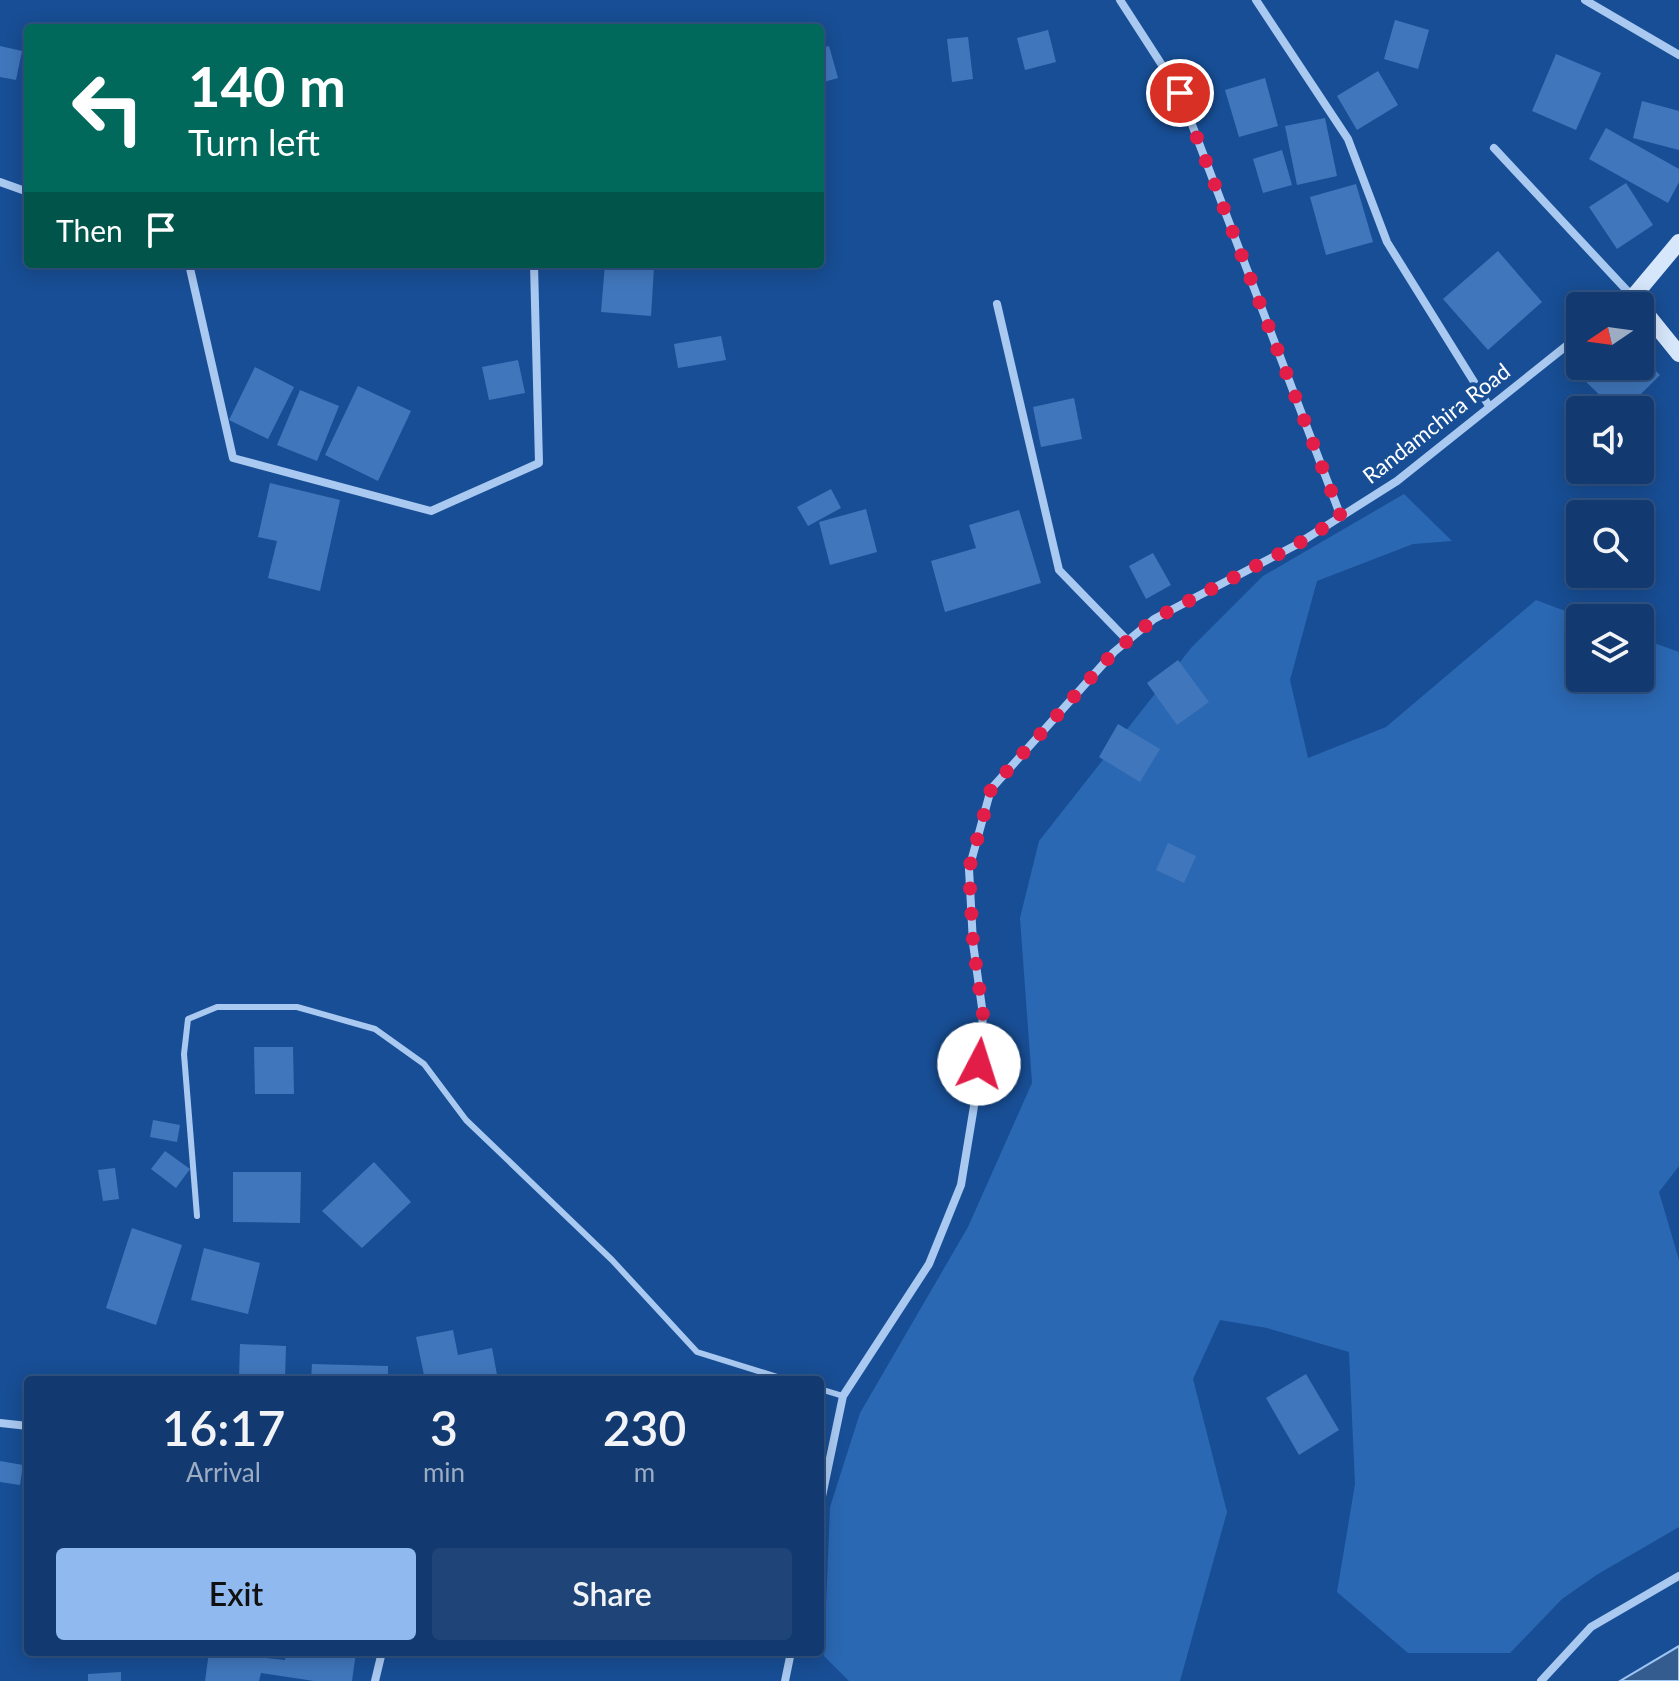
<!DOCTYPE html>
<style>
:root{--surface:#123a70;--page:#1f4578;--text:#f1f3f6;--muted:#9cadc3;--line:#315483;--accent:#90b9f0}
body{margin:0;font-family:Lato,sans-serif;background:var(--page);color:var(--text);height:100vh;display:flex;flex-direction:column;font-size:30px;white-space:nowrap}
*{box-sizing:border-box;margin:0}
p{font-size:26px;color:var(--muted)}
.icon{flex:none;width:44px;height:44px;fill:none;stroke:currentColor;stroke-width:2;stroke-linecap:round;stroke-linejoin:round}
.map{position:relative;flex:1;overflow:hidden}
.side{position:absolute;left:24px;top:1376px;width:800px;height:280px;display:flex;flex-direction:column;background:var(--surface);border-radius:8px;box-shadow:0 4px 20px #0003,0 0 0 2px var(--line)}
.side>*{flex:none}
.banner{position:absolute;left:24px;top:24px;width:800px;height:244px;border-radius:8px;box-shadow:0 4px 20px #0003,0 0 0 2px var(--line);background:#00695c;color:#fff;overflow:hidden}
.needle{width:52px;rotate:257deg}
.buttons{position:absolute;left:1566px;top:292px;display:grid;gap:16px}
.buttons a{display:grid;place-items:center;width:88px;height:88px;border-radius:8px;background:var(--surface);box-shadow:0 4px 20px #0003,0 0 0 2px var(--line);font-size:40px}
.pin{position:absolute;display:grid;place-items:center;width:68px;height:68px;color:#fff;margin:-34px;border:4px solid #fff;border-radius:50%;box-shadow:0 2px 8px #0007}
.me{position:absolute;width:88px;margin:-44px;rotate:5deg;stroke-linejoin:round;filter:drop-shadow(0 0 6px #0008)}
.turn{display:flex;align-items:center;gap:28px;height:168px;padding:0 32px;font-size:36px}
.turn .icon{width:104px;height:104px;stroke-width:2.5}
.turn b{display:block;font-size:56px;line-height:68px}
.then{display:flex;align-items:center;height:76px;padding:0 32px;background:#0003;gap:16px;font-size:30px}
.eta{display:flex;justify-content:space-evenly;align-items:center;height:136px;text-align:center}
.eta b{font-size:48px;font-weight:600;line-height:56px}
.action{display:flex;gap:16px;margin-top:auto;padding:16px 32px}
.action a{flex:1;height:92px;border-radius:8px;background:var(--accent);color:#111;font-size:32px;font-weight:600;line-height:92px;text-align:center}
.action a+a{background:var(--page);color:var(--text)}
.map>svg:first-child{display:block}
.green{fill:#2b68b3}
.water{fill:#345c8f;stroke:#9bc4f3;stroke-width:2}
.building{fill:#4077bc}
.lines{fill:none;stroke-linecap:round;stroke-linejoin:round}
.lane{stroke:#a9c9f1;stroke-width:6}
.street{stroke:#a9c9f1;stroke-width:8}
.secondary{stroke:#d7e7fb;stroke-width:16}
.route{stroke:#e11d48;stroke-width:14;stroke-dasharray:0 25.2}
.labels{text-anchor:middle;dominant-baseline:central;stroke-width:8;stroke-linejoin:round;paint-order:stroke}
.street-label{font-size:22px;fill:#fff;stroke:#184e95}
</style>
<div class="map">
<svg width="1679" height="1681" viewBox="0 0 1679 1681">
<rect width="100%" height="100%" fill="#184e95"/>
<!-- green -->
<polygon class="green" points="1404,494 1452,541 1413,544 1317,581 1290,680 1308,758 1386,727 1536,600 1584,618 1580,618 1580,678 1640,678 1640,638 1679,652 1679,1166 1659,1192 1679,1260 1679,1527 1598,1574 1562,1599 1510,1653 1408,1653 1337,1592 1355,1484 1349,1352 1267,1328 1220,1320 1193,1379 1227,1512 1180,1681 849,1681 824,1656 830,1507 860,1413 968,1227 1032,1083 1020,918 1039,841 1191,648 1263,576"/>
<!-- water -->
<polygon class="water" points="1679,1646 1679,1681 1620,1681"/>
<!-- building -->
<g class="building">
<polygon points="1395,20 1429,30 1418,69 1384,59"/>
<polygon points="1048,30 1056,62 1025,70 1017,38"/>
<polygon points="968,37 973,79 952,82 947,39"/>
<polygon points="0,46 22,51 16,80 0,77"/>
<polygon points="829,46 838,78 820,83 820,49"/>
<polygon points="1556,54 1601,73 1576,130 1532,111"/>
<polygon points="1378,71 1398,105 1357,130 1337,96"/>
<polygon points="1265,78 1278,126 1239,137 1225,90"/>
<polygon points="1642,101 1679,111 1679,150 1633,138"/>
<polygon points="1325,118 1337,176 1297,185 1285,126"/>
<polygon points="1606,128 1679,169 1679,182 1668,203 1589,159"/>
<polygon points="1282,150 1292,185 1263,193 1253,159"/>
<polygon points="1626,183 1653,225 1617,249 1589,207"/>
<polygon points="1356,184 1373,242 1326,255 1310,197"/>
<polygon points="1498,251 1542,302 1488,350 1443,299"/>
<polygon points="605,264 654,267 651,316 601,312"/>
<polygon points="721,336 726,360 678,368 674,344"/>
<polygon points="1640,356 1660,375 1625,410 1615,410 1577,373 1584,366 1640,366"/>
<polygon points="518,360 525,393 489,400 482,367"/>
<polygon points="255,367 294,387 268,439 229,420"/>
<polygon points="358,386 411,411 378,481 325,455"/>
<polygon points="300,390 339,406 317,461 277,445"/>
<polygon points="1074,398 1082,439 1041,447 1033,407"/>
<polygon points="270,483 340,500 320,591 268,578 277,541 258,537"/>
<polygon points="831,489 841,508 808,526 797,507"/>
<polygon points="866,509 877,552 830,565 819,522"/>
<polygon points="1019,510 1041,583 945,612 931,561 976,548 969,525"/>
<polygon points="1153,553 1171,585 1146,599 1129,566"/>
<polygon points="1178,660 1209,702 1177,725 1147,683"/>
<polygon points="1118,724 1160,749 1140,782 1099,757"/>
<polygon points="1168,843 1196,856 1184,883 1156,870"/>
<polygon points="254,1047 293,1047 294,1094 255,1094"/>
<polygon points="153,1120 180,1125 177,1142 150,1137"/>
<polygon points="165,1151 190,1169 176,1188 151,1169"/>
<polygon points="374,1162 411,1202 362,1248 322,1211"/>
<polygon points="115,1168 119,1199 103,1201 98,1170"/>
<polygon points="233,1172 301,1172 300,1223 233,1222"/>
<polygon points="132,1228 182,1245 156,1325 106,1308"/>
<polygon points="204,1248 260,1263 248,1314 191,1300"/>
<polygon points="453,1330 458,1355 492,1348 498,1380 425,1380 416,1337"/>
<polygon points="240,1344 286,1346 285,1380 239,1380"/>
<polygon points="312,1364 388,1366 388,1380 311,1380"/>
<polygon points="1306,1374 1339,1430 1299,1455 1266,1398"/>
<polygon points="0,1461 23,1465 20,1485 0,1482"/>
<polygon points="209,1652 285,1660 286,1652 356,1652 352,1681 314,1681 261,1673 259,1681 205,1681"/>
<polygon points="121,1672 121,1681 88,1681 88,1674"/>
</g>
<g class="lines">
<!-- lane -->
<g class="lane">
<polyline points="197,1216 184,1054 188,1019 217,1007 297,1007 375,1029 424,1064 466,1120 612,1260 697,1352 787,1380"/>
<polyline points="820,1389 843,1396"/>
</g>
<!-- street -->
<g class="street">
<polyline points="1120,0 1180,93 1341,517"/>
<polyline points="1256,0 1348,139 1387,242 1489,406"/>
<polyline points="1585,0 1679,55"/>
<polyline points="1494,148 1633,297 1620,306"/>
<polyline points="0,182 28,192"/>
<polyline points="189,264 233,458 431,511 539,463 534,264"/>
<polyline points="997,304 1059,570 1128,641"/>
<polyline points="0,1423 28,1426"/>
<polyline points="820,1506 843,1396 929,1264 961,1185 977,1088 983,1015 973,943 969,869 991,789 1114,652 1154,619 1296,545 1397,481 1580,335"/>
<polyline points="375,1681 382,1652"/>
<polyline points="785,1681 791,1652"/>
<polyline points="1541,1681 1591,1627 1679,1576"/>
</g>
<!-- secondary -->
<polyline class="secondary" points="1679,242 1633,297 1679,354"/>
</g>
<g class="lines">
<!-- route -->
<polyline class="route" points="979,1064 983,1015 973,943 969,869 991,789 1114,652 1154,619 1296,545 1341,517 1180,93"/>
</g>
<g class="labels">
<!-- street labels -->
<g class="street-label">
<text transform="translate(1436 423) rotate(-38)">Randamchira Road</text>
</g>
</g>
</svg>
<div class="buttons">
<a><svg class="needle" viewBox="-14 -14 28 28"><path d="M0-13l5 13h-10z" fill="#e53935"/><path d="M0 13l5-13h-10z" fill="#9cadc3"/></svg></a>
<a><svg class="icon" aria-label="sound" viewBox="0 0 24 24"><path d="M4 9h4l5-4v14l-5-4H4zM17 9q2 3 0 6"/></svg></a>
<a><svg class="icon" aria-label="search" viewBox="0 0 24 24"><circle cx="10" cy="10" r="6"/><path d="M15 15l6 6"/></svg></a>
<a><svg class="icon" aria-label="layers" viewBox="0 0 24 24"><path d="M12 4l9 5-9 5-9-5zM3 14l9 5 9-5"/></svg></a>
</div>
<div class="pin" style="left:1180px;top:93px;background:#d93025"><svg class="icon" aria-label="arrive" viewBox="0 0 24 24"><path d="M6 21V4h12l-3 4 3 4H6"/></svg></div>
<svg class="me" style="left:979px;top:1064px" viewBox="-20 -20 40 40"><circle r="19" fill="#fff"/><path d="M0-13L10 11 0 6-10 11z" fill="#e11d48"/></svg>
<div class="banner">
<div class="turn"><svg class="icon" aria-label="left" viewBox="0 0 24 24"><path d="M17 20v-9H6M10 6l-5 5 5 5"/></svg><div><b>140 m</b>Turn left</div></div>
<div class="then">Then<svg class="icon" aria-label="arrive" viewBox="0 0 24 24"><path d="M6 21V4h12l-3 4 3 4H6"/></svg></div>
</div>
<section class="side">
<div class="eta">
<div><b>16:17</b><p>Arrival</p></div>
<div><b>3</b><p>min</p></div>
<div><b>230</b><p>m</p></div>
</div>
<div class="action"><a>Exit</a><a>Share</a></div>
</section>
</div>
